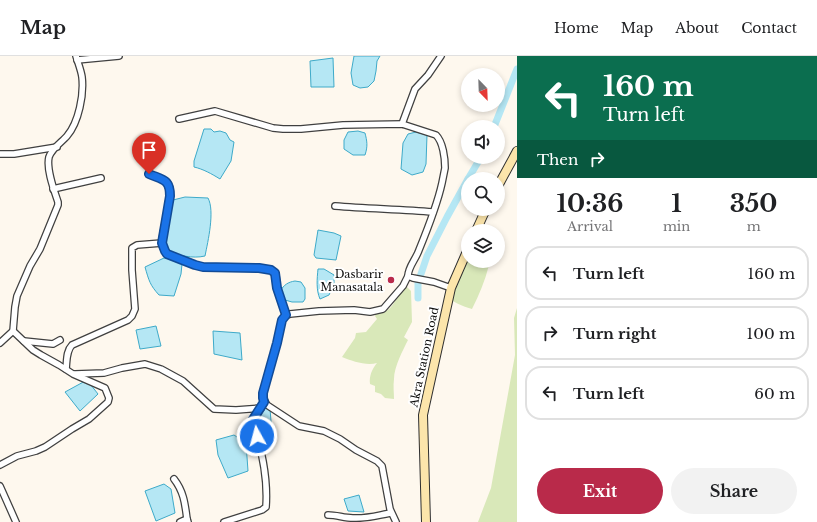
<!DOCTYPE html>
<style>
:root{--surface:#fff;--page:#f2f2f2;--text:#202124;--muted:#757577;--line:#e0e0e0;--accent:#b92a4a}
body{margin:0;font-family:"Libre Baskerville",serif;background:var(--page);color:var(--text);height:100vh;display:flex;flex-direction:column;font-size:15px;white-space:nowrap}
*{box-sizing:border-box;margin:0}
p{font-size:13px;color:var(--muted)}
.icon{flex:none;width:22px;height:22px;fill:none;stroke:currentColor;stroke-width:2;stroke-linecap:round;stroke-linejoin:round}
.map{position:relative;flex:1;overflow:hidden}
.drawer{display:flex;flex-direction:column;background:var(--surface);width:300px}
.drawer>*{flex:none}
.hud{background:#0b6e4f;color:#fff;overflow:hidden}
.needle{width:26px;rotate:157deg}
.controls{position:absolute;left:461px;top:12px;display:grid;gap:8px}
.controls a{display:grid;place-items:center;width:44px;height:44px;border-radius:50%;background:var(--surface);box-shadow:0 2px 6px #0003;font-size:20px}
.pin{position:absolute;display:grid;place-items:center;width:34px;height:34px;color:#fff;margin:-41px -17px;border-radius:50% 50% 50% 0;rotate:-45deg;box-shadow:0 0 4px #0007}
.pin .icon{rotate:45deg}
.me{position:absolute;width:44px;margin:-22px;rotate:353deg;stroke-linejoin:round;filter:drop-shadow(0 0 3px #0008)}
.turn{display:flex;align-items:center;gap:14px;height:84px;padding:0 20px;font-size:18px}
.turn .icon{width:52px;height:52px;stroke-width:2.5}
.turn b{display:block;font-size:28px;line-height:34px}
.then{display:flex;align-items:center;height:38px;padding:0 20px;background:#0003;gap:8px;font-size:15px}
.eta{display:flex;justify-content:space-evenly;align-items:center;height:68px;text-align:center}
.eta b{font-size:24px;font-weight:700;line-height:28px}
.button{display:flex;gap:8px;margin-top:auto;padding:8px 20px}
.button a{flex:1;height:46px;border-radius:24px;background:var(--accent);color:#fff;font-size:16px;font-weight:700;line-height:46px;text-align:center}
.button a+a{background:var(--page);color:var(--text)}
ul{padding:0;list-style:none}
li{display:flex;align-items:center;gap:12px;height:54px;margin:0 8px 6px;padding:0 12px;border:2px solid var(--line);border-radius:16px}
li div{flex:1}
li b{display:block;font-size:15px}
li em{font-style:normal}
header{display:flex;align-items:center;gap:24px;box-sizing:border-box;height:56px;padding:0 20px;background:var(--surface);border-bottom:1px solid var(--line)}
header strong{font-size:19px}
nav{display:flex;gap:22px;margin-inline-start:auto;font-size:14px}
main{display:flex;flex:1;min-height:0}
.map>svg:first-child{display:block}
.green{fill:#d9e8b9}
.water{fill:#b5e7f4;stroke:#3eaac9}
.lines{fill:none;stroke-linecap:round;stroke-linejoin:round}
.canal{stroke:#b5e7f4;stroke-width:7}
.street-casing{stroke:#404040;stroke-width:8}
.secondary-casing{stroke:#2f2f2f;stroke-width:10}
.street{stroke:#fff;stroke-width:5.5}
.secondary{stroke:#fce5ab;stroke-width:8}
.route-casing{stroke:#114b97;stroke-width:10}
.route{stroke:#1a73e8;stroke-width:7}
.poi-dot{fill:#b92a4a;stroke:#fff;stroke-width:1.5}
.labels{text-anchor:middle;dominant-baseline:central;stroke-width:4;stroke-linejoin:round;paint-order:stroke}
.poi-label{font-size:11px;fill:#0d0d0d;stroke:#fff;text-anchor:end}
.street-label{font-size:11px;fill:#0d0d0d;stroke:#fff}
</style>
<header>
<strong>Map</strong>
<nav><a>Home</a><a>Map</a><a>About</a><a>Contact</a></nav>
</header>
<main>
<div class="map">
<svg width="517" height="466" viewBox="0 0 517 466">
<rect width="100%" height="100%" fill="#fef8ee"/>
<!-- green -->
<g class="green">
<path d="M 462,196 L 468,198 L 468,205 L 482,205 L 489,209 C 485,225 479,239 472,253 C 461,250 453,246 445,239 Z"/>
<path d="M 407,231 L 411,235 L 412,266 L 404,281 L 408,284 C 403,294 394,311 394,323 C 393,330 394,337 394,343 L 385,342 L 381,338 L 375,336 L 375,330 L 370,328 C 369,320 372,313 377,307 C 366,310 352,305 342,301 L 355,282 L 356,277 L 366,276 L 377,263 L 375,260 L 376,257 C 379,256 383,256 386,255 C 395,251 397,236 407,231 Z"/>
<polygon points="517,252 517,466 478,466 491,432 515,299 514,262"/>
</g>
<!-- water -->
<g class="water">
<polygon points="354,0 380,0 377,5 376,15 374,25 368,31 360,32 353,29 351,17"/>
<polygon points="333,2 334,31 311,31 310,5"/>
<path d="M 204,73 L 211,73 L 214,76 L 220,75 L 226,77 L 230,84 L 234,86 L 231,105 L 220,123 C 212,118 203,113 194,111 L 194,105 Z"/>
<path d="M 358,75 L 365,77 C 367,85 368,90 365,99 L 353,99 L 344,93 L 344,84 L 348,76 Z"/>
<polygon points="416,76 427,79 426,108 423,116 412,119 401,113 403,87 408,78"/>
<path d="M 185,141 L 208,142 C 215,155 208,185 205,200 C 192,203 179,199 167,196 L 164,185 L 169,150 L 173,144 Z"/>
<polygon points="318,174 334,177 341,180 336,204 316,202 314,199"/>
<path d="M 164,202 L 178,204 L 182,208 L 181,218 L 174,240 L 159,239 C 150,229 149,225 145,211 Z"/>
<path d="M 318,213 L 324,213 L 334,219 L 334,228 L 329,239 L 320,243 C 316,234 317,223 318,213 Z"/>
<path d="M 295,225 L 301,226 L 305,232 L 305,243 L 303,246 L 292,246 L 285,244 L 281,239 L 280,235 C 284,229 288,226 295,225 Z"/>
<polygon points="156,270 161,290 140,293 136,274"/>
<polygon points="213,275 240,277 242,304 214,298"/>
<polygon points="87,324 98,338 80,355 65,336"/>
<polygon points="256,351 270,353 272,377 251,377"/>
<polygon points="234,379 246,387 248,415 228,422 218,399 216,384"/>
<polygon points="164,428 171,433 175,457 156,465 145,435"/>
<polygon points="359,439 364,456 348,455 344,443"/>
</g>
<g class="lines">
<!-- canal -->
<g class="canal">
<polyline points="494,71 517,13"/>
<polyline points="468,123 481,101"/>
<polyline points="418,242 418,227 427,200 447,161 468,123"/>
</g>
<defs>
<g id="street">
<polyline points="77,4 119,0"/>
<path d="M 179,63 L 215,55 L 273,72 L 283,73 L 301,73 L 343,69 L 402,68 L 436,79 C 443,86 445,102 445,112 C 444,117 443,122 442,127 C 437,150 428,172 419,194 C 416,203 408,211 408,220 L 413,222 L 434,226 L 451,232"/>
<polyline points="402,68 415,33 428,19 441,0"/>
<polyline points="0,98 14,98 57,91"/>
<path d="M 149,118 C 154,120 165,123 168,128 C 174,136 162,175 162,187 C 162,191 165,195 167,198 L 195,209 L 203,211 L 259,212 L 271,214 L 275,217 L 276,220 L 277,233 L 286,259"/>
<polyline points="53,133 101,122"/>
<path d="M 335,150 C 368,153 401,153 433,156"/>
<polyline points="24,285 53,288 60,284"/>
<path d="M 0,287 L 13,275 L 15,251 L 17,240 L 30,210 L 40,193 L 58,149 L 58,146 C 54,134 46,113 49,101 C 52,92 62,86 67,80 C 79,66 84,38 82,21 C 81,14 78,7 76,0"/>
<path d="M 66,313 C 67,305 66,295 72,289 L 128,264 L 132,260 L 135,253 L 132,214 L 132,192 L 137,189 L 162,187"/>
<polyline points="75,318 104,317 122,312 145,308 161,313 183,325 214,353 236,354 261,352"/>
<polyline points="0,409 17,400 36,395 45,391 72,373 89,363 108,346 109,342 105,332 73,318 59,309 41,299 33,294 13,275"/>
<path d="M 174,423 C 184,436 185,448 187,463 L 188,466"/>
<polyline points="0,430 16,466"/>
<path d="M 328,459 C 337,459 344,462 353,462 C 366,463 379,459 391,457"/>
<polyline points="180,466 187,463"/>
<path d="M 224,466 L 262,454 L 266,451 C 268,423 262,394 253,367 L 253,364 L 261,351"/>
<polyline points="396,466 390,453 382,410 377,405 356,394 340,383 324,375 299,370 267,349 263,342 263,337 277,287 282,264 286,259 290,258 319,255 354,254 370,256 383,253 403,230 408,220"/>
</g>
<g id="secondary">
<polyline points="498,130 517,95"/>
<polyline points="476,175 486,153"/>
<polyline points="426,466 423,359 451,232 468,193"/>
</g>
</defs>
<!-- street casing -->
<use href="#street" class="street-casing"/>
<!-- secondary casing -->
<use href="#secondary" class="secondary-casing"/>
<!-- street -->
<use href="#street" class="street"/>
<!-- secondary -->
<use href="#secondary" class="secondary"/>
</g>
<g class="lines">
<defs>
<path id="route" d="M 149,118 C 163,124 170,123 170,140 L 162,187 L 165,195 L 167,198 L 195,209 L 203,211 L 259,212 L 271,214 L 275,217 L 277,232 L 286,259 L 282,264 L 277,287 L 263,337 L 263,342 L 264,346 L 252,365 L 257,380"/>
</defs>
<!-- route casing -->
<use href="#route" class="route-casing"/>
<!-- route -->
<use href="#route" class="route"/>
</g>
<!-- markers -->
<circle class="poi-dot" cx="391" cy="224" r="4"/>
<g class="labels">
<!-- poi labels -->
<g class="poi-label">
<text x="383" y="218">Dasbarir<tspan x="383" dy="13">Manasatala</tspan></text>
</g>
<!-- street labels -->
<g class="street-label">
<text transform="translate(424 301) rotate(-78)">Akra Station Road</text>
</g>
</g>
</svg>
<div class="controls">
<a><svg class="needle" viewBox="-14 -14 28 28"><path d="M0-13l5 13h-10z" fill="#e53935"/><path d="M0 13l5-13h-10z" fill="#757577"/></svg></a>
<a><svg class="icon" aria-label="sound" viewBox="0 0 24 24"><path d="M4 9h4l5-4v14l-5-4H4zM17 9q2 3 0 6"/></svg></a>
<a><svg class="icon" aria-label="search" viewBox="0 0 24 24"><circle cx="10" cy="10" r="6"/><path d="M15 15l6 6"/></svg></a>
<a><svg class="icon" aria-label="layers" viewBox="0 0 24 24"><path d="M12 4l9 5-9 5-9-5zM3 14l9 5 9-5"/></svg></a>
</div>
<div class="pin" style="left:149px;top:118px;background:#d93025"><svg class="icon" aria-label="arrive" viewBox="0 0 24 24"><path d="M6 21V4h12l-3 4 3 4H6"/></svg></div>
<svg class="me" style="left:257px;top:380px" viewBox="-20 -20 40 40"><circle r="17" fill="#1a73e8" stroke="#fff" stroke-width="3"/><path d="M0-11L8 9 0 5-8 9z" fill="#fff"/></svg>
</div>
<section class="drawer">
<div class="hud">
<div class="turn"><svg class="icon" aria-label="left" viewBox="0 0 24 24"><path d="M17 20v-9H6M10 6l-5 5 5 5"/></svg><div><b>160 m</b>Turn left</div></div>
<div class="then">Then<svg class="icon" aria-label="right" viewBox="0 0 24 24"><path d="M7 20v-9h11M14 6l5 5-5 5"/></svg></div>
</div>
<div class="eta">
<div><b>10:36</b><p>Arrival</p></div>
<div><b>1</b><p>min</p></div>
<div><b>350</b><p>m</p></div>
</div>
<ul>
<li><svg class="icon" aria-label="left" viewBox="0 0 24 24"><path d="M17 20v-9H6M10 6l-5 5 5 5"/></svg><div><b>Turn left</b></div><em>160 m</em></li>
<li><svg class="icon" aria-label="right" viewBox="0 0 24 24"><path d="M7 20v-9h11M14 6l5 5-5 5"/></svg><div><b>Turn right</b></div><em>100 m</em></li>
<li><svg class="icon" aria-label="left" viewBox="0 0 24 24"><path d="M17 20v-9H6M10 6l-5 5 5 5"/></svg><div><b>Turn left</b></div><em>60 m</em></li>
</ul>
<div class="button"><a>Exit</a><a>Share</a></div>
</section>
</main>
